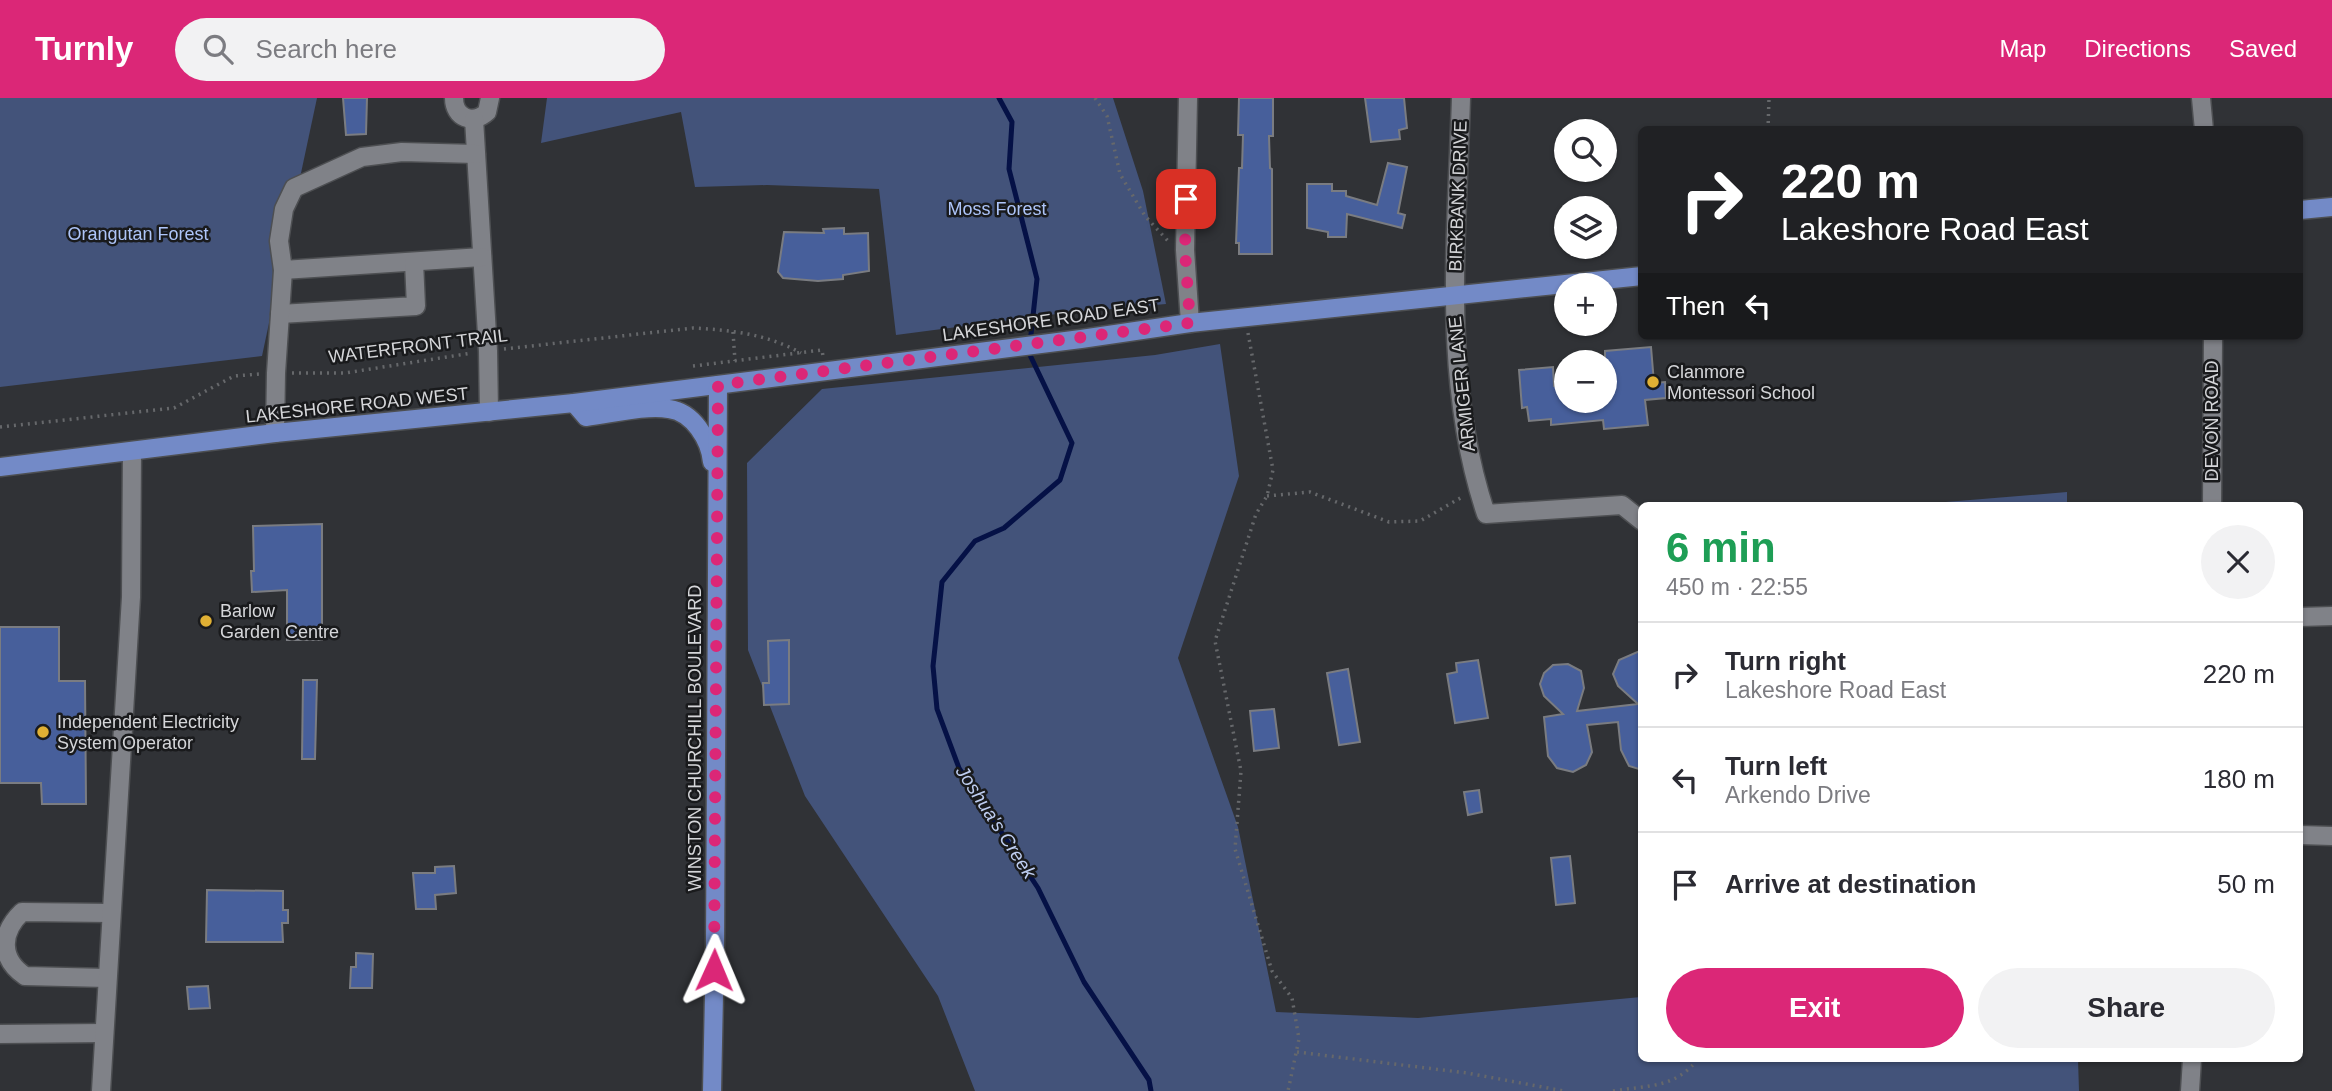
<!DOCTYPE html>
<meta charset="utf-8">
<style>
:root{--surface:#fff;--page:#f2f2f3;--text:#2b2b33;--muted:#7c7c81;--line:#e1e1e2;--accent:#db2777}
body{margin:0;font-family:Arial,sans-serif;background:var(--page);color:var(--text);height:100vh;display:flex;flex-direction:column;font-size:26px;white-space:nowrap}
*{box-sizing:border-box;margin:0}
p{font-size:23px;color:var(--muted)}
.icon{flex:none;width:38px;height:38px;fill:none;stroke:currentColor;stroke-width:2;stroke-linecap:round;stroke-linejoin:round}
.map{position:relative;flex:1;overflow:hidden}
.panel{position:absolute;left:1638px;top:404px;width:665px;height:560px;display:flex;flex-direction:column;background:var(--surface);border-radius:10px;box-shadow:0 2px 5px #0004}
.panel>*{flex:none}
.banner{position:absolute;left:1638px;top:28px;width:665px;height:214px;border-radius:10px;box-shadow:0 2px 5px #0004;background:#202124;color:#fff;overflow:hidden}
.fabs{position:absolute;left:1554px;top:21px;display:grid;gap:14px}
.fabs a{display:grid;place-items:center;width:63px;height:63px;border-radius:50%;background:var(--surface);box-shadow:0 2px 5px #0004;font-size:35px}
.pin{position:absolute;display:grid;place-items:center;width:60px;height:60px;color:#fff;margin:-30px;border-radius:14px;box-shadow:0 4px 10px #0006}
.me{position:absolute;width:77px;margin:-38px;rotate:1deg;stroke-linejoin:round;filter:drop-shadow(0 0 5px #0008)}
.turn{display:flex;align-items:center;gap:24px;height:147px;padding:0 28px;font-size:32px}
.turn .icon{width:91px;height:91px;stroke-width:2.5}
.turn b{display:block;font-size:49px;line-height:60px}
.then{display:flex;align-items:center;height:66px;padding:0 28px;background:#0003;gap:14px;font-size:26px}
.round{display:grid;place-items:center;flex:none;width:74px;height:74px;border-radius:37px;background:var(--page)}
.overview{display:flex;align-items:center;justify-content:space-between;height:119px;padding:0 28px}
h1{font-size:42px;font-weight:700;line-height:52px;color:#1e9e55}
.primary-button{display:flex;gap:14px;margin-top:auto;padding:14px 28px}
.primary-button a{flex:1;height:80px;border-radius:42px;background:var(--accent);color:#fff;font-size:28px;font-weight:700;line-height:80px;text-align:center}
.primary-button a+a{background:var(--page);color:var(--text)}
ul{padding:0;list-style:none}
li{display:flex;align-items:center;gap:21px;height:105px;padding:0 28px;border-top:2px solid var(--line)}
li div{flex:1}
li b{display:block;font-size:26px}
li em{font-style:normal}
header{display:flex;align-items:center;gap:42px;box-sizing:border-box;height:98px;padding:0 35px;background:var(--accent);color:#fff}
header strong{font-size:33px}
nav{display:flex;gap:38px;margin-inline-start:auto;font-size:24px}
.search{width:490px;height:63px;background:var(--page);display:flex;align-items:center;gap:18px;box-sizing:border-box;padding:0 24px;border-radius:38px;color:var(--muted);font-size:26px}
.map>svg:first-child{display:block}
.green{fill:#43537a}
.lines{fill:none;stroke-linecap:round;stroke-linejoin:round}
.stream{stroke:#051146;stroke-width:5}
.building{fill:#475f9b;stroke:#7a7c81;stroke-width:2}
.minor-casing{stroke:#4d4f52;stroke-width:21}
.major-casing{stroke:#4d4f52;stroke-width:21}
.path{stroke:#66686b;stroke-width:3.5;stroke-dasharray:2 5;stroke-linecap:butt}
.minor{stroke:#808288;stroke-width:18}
.major{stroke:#738ac7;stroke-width:18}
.route{stroke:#db2777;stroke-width:12;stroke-dasharray:0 21.6}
.poi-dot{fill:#e0b034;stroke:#191a1c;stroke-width:2.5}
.labels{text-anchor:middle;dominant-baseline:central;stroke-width:5;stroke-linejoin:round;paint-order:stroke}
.street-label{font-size:18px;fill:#d5d6d9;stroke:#191a1c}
.park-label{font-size:18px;fill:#aec5f9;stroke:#191a1c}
.poi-label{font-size:18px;fill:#d5d6d9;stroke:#191a1c;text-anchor:start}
.water-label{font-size:19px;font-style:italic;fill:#becdf0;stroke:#191a1c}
</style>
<header>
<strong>Turnly</strong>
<div class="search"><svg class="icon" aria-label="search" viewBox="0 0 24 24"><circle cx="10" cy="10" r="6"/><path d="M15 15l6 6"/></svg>Search here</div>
<nav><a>Map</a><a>Directions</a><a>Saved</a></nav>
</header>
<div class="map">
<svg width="2332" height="993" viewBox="0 0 2332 993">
<rect width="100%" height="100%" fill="#303236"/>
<!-- green -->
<g class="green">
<polygon points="0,0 317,0 262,258 0,289"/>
<polygon points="547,0 1113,0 1143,93 1166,206 1057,216 896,237 879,91 767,87 695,89 681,14 541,45"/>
<polygon points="1220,246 1239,378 1178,560 1238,729 1276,914 1418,920 1641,899 1642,961 2078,961 2079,993 975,993 938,898 805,698 748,552 747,365 822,291 1155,257"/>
<polygon points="2067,394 2067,408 1897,408"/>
</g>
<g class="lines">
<!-- stream -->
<polyline class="stream" points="999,0 1012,24 1009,71 1037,181 1029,255 1072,345 1060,382 1004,430 975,443 942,484 933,568 937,611 959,670 1038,790 1084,884 1149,982 1151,993"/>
</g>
<!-- building -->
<g class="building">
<polygon points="343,0 367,0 366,36 346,37"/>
<polygon points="1239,0 1273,0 1273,38 1269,38 1270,70 1272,71 1272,156 1239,156 1239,145 1236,145 1239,70 1242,70 1243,37 1238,37"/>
<polygon points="1365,0 1404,0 1407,30 1399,32 1400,41 1371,44"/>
<polygon points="1388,65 1407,69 1398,115 1405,117 1402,130 1347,116 1346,139 1328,139 1328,134 1307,130 1307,86 1332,86 1332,93 1346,93 1346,98 1377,107"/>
<polygon points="844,130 844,136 868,135 869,173 843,177 843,181 818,183 783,180 778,174 784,134 824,135 823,131"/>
<polygon points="1651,249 1654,285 1665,284 1666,300 1645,302 1648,327 1604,331 1603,322 1551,327 1551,321 1529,323 1527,309 1522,310 1519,272 1553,269 1554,288 1566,287 1566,303 1605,303 1605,253"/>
<polygon points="322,426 322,542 287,542 287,492 252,494 251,473 254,473 253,428"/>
<polygon points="0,529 59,529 59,583 85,583 86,706 42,706 41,685 0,685"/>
<polygon points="789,542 789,606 764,607 763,585 769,585 768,543"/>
<polygon points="1642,552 1642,672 1629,668 1621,652 1618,624 1587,627 1592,654 1586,667 1573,674 1557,670 1548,658 1544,619 1563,616 1544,598 1540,586 1544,575 1553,567 1568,566 1581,573 1584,590 1577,613 1638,606 1618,588 1613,576 1619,562"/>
<polygon points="1478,562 1488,620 1455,625 1447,576 1457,574 1456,565"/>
<polygon points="1348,571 1360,644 1339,647 1327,575"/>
<polygon points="303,582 317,582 315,661 302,661"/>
<polygon points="1274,611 1279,650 1254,653 1250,613"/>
<polygon points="1479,692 1482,714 1468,717 1464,694"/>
<polygon points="1570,758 1575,805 1556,807 1551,760"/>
<polygon points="454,768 456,795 435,797 436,811 416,811 413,775 435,775 435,769"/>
<polygon points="207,792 283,793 283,812 288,812 288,825 282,825 283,844 206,844"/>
<polygon points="356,855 373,856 372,890 350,890 351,869 356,869"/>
<polygon points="208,888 210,910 189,911 187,889"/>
</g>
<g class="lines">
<defs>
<g id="minor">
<path d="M 454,0 C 454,20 473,27 487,14 L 490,0"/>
<polyline points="1188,0 1185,152 1190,225"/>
<path d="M 1461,0 C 1457,139 1441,282 1486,416 L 1622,407 L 1642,423"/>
<polyline points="2201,0 2204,32"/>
<polyline points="474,21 488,253 489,314"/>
<polyline points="283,172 482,159"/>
<polyline points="280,216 416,208 414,164"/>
<polyline points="275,335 276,275 283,172 279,143 284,111 294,90 362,59 402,54 476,56"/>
<polyline points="2212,408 2213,238"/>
<polyline points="2300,519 2332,518"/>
<polyline points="2300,737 2332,738"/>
<path d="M 107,880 L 25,878 C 0,861 0,835 22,814 L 111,815"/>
<polyline points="0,936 104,935"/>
<polyline points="101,993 131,499 132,353"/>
<polyline points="2190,993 2192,961"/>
</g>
<g id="major">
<polyline points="2300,112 2332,109"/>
<path d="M 574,305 L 586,319 C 611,316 645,307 669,311 C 693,314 710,342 712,364"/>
<polyline points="0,369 275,335 574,305 1081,241 1190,225 1642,178"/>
<polyline points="712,993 715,848 718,287"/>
</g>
</defs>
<!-- minor casing -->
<use href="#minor" class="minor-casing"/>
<!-- major casing -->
<use href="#major" class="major-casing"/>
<!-- path -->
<g class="path">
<polyline points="1095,0 1107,18 1120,76 1145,118 1169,144"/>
<polyline points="1768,32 1769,0"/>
<polyline points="733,234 735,263"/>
<polyline points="1248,235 1273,372 1267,398 1256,416 1215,543 1241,673 1235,751 1272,873 1292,900 1299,941 1288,993"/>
<path d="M 504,251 L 693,230 C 731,232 767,236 801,255"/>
<polyline points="693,268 822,252 823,258"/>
<polyline points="292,275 345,275 472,255"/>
<polyline points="0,329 174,310 234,278 260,276"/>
<polyline points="1267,398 1310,394 1389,424 1420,423 1464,398"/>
<polyline points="1297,954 1467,975 1564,993"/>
<path d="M 1613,993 C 1648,987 1674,991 1698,961"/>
</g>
<!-- minor -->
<use href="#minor" class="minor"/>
<!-- major -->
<use href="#major" class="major"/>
</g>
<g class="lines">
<!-- route -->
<polyline class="route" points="714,872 718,287 1190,225 1185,152 1186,101"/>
</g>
<!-- markers -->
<g class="poi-dot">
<circle cx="1653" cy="284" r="7"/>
<circle cx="206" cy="523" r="7"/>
<circle cx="43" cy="634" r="7"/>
</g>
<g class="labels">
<!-- street labels -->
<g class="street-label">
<text transform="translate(1458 98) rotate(-88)">BIRKBANK DRIVE</text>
<text transform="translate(1051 222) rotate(-8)">LAKESHORE ROAD EAST</text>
<text transform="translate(418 248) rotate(-7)">WATERFRONT TRAIL</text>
<text transform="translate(1462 286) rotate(-96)">ARMIGER LANE</text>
<text transform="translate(357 307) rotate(-6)">LAKESHORE ROAD WEST</text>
<text transform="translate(2212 323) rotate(-90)">DEVON ROAD</text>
<text transform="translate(695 640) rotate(-90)">WINSTON CHURCHILL BOULEVARD</text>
</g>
<!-- park labels -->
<g class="park-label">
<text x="997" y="111">Moss Forest</text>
<text x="138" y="136">Orangutan Forest</text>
</g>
<!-- poi labels -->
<g class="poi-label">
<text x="1667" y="274">Clanmore<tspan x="1667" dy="21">Montessori School</tspan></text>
<text x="220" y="513">Barlow<tspan x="220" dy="21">Garden Centre</tspan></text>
<text x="57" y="624">Independent Electricity<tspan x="57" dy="21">System Operator</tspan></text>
</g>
<!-- water labels -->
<g class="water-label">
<text transform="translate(996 724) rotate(57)">Joshua's Creek</text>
</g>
</g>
</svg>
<div class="fabs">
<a><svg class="icon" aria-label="search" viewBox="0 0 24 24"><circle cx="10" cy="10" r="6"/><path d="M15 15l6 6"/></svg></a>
<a><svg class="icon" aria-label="layers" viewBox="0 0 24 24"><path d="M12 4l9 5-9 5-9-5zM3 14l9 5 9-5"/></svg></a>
<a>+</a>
<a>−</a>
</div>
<div class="pin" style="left:1186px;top:101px;background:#d93025"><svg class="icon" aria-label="arrive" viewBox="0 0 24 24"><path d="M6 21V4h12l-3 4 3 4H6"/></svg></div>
<svg class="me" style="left:714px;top:872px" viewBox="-20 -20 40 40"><path d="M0-17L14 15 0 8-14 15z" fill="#db2777" stroke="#fff" stroke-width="4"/></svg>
<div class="banner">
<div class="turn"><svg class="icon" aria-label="right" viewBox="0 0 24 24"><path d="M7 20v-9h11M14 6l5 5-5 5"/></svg><div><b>220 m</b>Lakeshore Road East</div></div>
<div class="then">Then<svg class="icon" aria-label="left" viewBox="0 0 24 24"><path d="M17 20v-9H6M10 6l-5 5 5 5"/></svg></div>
</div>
<section class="panel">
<div class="overview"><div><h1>6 min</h1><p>450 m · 22:55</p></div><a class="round"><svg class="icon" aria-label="close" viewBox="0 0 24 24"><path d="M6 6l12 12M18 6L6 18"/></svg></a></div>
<ul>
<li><svg class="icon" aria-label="right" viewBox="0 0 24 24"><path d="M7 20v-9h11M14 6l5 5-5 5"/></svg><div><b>Turn right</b><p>Lakeshore Road East</p></div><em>220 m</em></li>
<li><svg class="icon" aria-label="left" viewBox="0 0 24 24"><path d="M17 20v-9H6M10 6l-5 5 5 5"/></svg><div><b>Turn left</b><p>Arkendo Drive</p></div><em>180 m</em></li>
<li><svg class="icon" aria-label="arrive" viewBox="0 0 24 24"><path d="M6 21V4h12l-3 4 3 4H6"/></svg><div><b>Arrive at destination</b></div><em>50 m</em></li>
</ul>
<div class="primary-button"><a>Exit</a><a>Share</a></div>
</section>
</div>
